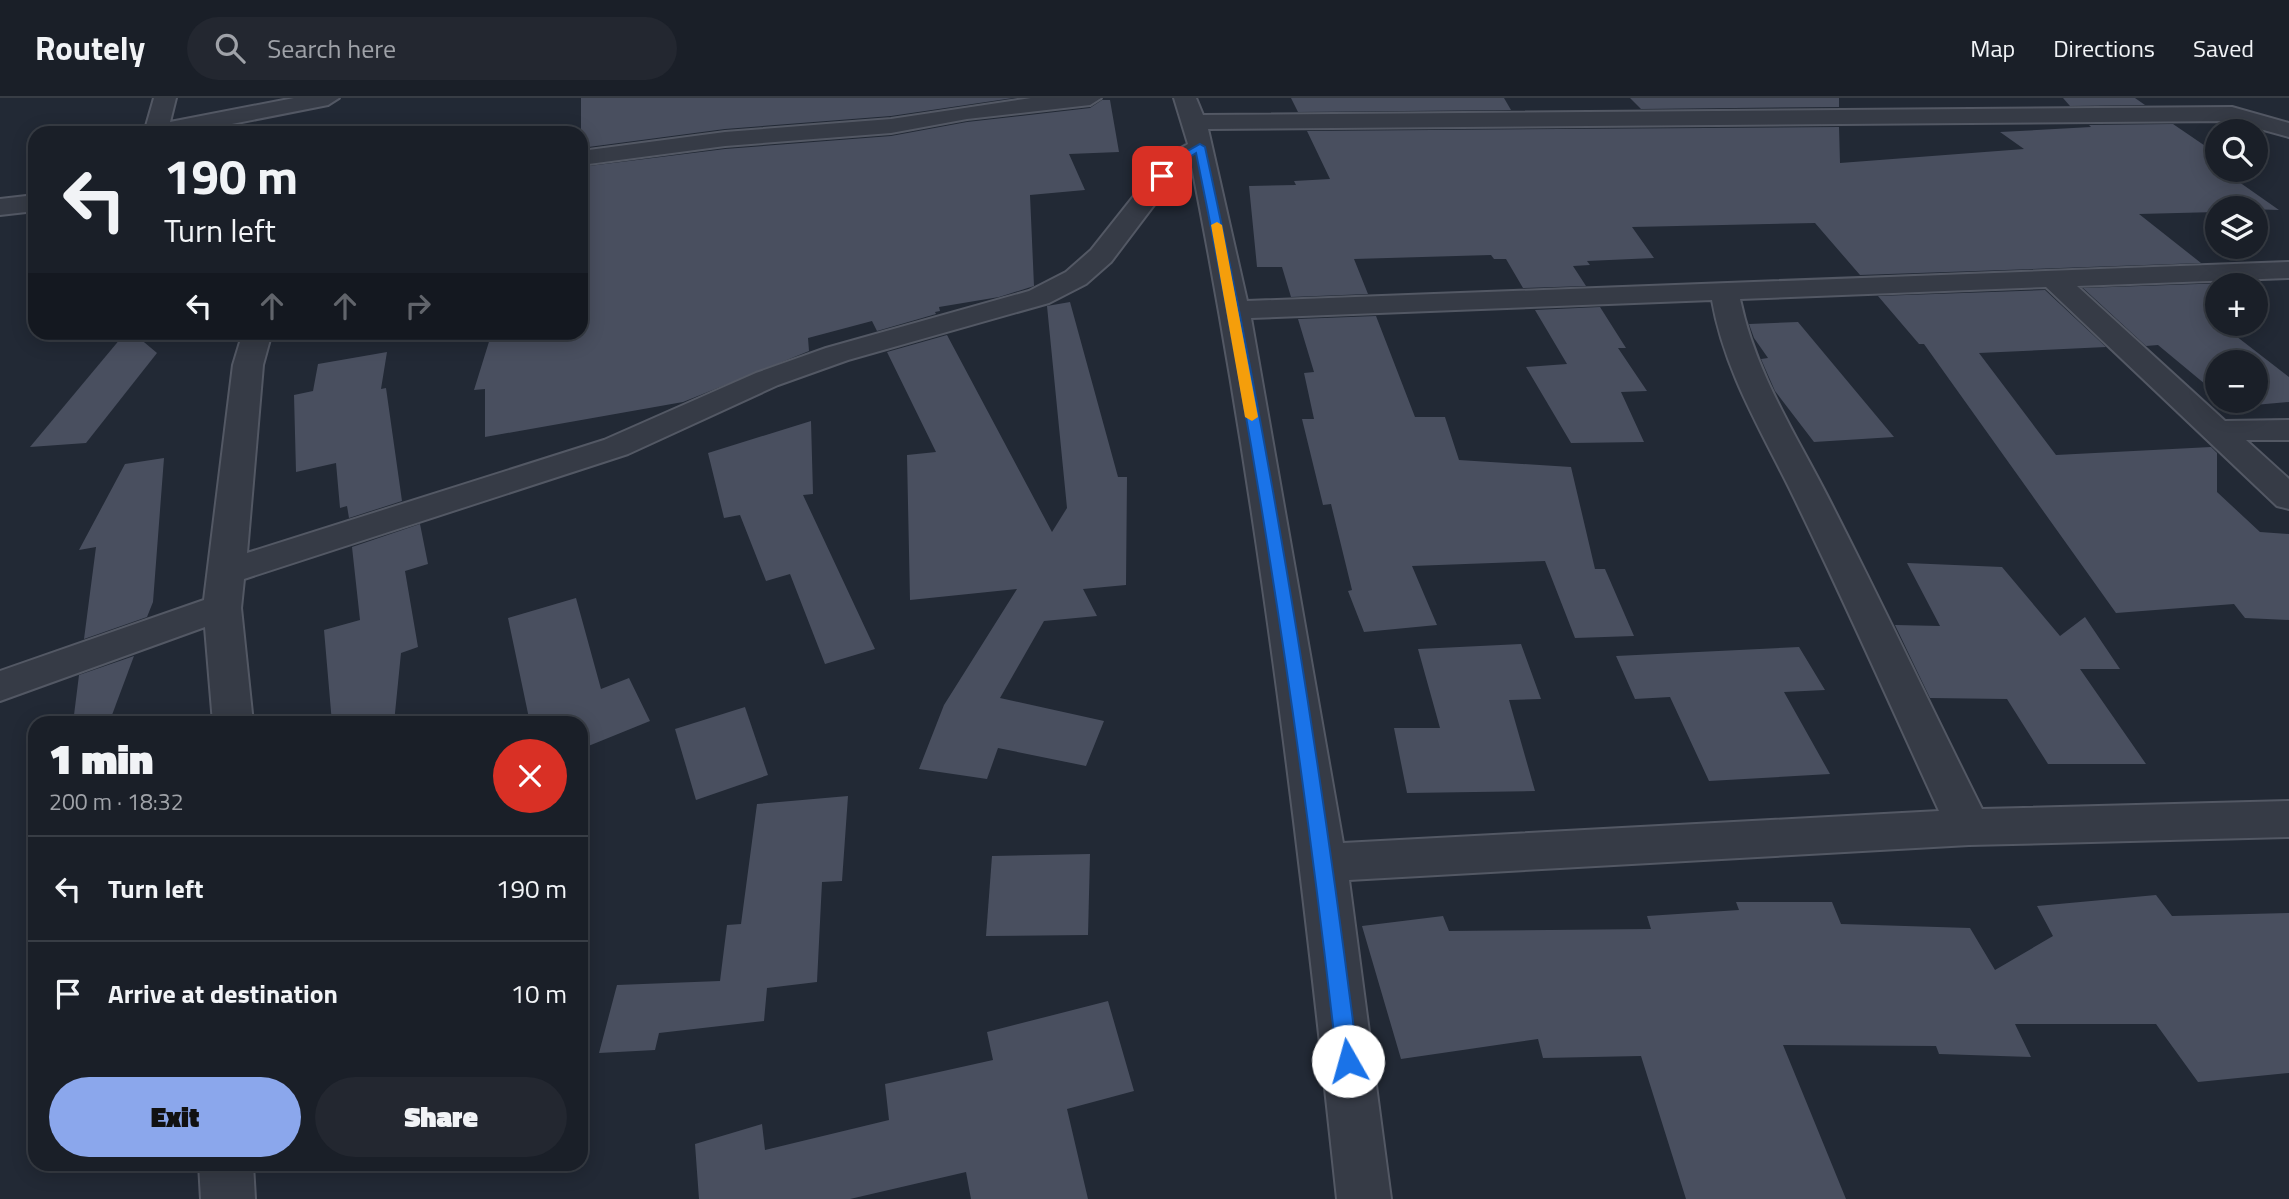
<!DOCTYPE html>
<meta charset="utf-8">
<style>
:root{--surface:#1a1f28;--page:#232730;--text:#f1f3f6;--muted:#9fa2a8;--line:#383d45;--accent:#8ba7ec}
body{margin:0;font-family:"Titillium Web",sans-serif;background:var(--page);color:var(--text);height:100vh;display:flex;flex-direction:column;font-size:26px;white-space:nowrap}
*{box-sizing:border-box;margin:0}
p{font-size:23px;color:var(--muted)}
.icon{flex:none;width:38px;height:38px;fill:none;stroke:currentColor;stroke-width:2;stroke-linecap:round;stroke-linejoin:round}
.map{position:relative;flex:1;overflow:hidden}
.drawer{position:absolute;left:28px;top:618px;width:560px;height:455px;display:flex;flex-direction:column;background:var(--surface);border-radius:21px;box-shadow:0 4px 18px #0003,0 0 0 2px var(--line)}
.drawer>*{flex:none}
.hud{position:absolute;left:28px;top:28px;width:560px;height:214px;border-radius:21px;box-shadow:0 4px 18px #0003,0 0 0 2px var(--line);background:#1a1f28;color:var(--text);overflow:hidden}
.controls{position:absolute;left:2205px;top:21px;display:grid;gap:14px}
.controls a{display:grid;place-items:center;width:63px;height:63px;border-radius:50%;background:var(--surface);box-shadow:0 4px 18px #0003,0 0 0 2px var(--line);font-size:35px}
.pin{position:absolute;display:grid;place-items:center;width:60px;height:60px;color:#fff;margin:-30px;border-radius:14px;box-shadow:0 4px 10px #0006}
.me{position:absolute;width:77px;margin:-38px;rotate:353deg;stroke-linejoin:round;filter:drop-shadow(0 0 5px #0008)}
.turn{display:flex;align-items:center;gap:24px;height:147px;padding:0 21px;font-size:32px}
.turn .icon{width:91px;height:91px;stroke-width:2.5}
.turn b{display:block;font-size:49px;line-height:60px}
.lanes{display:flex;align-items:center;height:66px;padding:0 21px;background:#0003;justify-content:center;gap:35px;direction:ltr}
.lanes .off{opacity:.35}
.round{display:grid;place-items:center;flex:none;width:74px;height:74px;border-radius:37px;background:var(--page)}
.headline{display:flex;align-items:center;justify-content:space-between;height:119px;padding:0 21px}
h1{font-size:42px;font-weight:800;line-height:52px}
.button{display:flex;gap:14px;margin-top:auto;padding:14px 21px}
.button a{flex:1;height:80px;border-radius:42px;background:var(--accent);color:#111;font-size:28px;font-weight:800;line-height:80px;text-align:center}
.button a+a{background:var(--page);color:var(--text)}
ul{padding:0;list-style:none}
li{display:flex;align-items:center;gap:21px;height:105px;padding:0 21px;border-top:2px solid var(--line)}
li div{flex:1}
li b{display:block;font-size:26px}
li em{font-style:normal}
header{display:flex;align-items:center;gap:42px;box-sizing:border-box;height:98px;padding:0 35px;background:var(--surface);border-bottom:2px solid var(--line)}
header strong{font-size:33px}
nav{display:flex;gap:38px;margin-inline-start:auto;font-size:24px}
.search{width:490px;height:63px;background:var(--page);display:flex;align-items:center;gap:18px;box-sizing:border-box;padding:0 24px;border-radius:38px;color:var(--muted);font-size:26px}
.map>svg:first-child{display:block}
.building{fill:#494f5f}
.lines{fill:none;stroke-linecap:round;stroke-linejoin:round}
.minor-casing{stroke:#535864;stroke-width:4}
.minor{fill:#363b46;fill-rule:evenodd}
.route{fill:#1a73e8;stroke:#114b97;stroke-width:2}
.slow{fill:#f59e0b}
</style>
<header>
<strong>Routely</strong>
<div class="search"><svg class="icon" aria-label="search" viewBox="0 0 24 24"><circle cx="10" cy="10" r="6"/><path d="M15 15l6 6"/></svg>Search here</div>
<nav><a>Map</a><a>Directions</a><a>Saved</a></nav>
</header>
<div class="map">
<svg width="2289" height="1101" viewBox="0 0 2289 1101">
<rect width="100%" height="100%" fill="#222935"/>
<!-- building -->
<g class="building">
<polygon points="581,0 1013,0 891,18 725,31 581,50"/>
<polygon points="1291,0 1504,0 1511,12 1298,14"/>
<polygon points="1630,0 1839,0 1839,9 1641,11"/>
<polygon points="2063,0 2135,0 2145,7 2070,8"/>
<polygon points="1102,2 1110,2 1119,54 1069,56 1085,92 1030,97 1034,188 999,199 939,209 940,213 935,214 936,216 877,233 872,223 808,240 809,253 683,304 485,339 485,291 474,292 492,234 581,234 581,69 725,51 891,38 967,24 1090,10"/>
<polygon points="2173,26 2217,56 2217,61 2208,61 2217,72 2222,72 2279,112 2217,110 2217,114 2139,116 2201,165 1860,177 1815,125 1632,129 1654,160 1587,163 1590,167 1573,168 1586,188 1523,190 1506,161 1494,161 1491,157 1354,161 1368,196 1291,199 1282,169 1257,169 1249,88 1296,87 1294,83 1330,81 1307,33 1839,29 1840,65 2024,51 2000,34 2091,29 2089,27"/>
<polygon points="2227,185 2230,187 2217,187 2217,221 2214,221 2289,279 2289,304 2232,309 2225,303 2256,303 2256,264 2217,264 2217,296 2158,247 2146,248 2083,190"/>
<polygon points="2045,192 2106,249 1979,255 2056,357 2211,349 2217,355 2217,394 2260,434 2289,436 2289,522 2245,520 2234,506 2116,515 1924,246 1919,246 1878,198"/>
<polygon points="1070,204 1118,379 1127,379 1126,487 1083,491 1097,518 1044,523 1000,600 1104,623 1086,668 998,650 987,681 919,671 944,607 1017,491 910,502 907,357 936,354 887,254 947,237 1052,434 1067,410 1047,208"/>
<polygon points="1600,209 1626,250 1618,250 1647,293 1621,294 1644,344 1571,345 1526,269 1567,266 1535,212"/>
<polygon points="1376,218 1415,319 1445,319 1459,362 1571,369 1595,471 1605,471 1634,538 1575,540 1545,463 1412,468 1437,527 1364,534 1348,493 1352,492 1331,406 1323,407 1302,321 1314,321 1304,275 1314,274 1298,221"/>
<polygon points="1798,224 1894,339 1814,344 1775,293 1761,261 1768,260 1754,240 1749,226"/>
<polygon points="126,234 132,234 157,255 86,345 30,349"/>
<polygon points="387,254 381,291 386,290 402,403 349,420 347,408 340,410 336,365 296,374 294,297 313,293 318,266"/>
<polygon points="811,323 813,396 803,397 875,551 825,566 790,476 766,483 740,417 724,420 708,355"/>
<polygon points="164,360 153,504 147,519 84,541 96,449 79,452 125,366"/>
<polygon points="420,426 428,466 405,473 418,549 401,555 394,625 332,625 324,532 360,522 352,449"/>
<polygon points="1907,465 2002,469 2060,538 2085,519 2120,571 2080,571 2146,666 2048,666 2007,601 1930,600 1895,527 1940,528"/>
<polygon points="576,500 601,591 629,580 650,623 581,651 581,625 530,625 508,520"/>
<polygon points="1521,546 1541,601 1509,602 1535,693 1407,695 1394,630 1440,630 1418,551"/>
<polygon points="1799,549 1825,592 1784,594 1830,676 1709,683 1670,599 1635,601 1616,558"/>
<polygon points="134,558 109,625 73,625 79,577"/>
<polygon points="745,609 768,677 696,702 675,631"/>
<polygon points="848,698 842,783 822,784 817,884 767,890 764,923 659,935 655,952 599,955 617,887 720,883 727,827 741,826 757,706"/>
<polygon points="1090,756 1088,837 986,838 992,758"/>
<polygon points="2156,797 2172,818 2289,815 2289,975 2198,984 2156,926 2015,926 2031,959 1939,956 1936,948 1783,947 1846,1101 1686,1101 1641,958 1543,960 1538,941 1401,961 1362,828 1443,818 1449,833 1651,831 1647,818 1739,812 1736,804 1832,804 1841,826 1970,830 1995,872 2053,838 2037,808"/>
<polygon points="1108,903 1134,993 1067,1011 1088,1101 971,1101 966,1074 850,1101 699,1101 695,1046 762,1026 765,1052 889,1022 885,986 993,962 987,934"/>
</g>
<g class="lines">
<defs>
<g id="minor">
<polygon points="154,0 176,0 170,24 294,0 339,0 328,7 186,35 144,35"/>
<polygon points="1031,0 1101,0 1090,7 967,21 891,35 725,48 581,67 581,53 725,34 891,21"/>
<path d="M 1174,0 L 1196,0 L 1203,17 L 2232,9 L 2289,25 L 2289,39 L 2231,23 L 1208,31 L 1247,203 L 2289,164 L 2289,180 L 2077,188 L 2225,323 L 2289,322 L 2289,342 L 2246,342 L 2289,381 L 2289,411 L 2277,408 L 2046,189 L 1740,201 C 1756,278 1799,341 1833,409 C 1884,509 1932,611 1982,711 L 2289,703 L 2289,739 L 1969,747 L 1349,782 L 1391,1101 L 1337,1101 C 1300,754 1259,407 1191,64 L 1182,70 L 1111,164 L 1086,186 L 1049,205 L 848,262 L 778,287 L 628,356 L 244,481 L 241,510 L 253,625 L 213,625 L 205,529 L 0,603 L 0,573 L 204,502 L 233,267 L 243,234 L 272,234 L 263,267 L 247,455 L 604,342 L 756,275 L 826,250 L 1029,193 L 1066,174 L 1091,152 L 1164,60 L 1188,46 ZM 1712,202 C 1725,277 1766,340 1798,408 C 1847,509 1892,611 1939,713 L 1343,745 L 1251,220 Z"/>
<polygon points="35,97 35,113 0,117 0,101"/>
<polygon points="199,1066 253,1066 255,1101 201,1101"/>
</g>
</defs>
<!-- minor casing -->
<use href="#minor" class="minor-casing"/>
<!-- minor -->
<use href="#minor" class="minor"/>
</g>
<!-- route -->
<path class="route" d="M 1200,46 L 1205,49 C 1271,350 1320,657 1358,963 L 1355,970 L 1348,973 L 1340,970 L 1337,963 C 1303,659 1258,355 1196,55 L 1177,67 L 1166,80 L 1157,78 L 1170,63 Z"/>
<!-- slow -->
<polygon class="slow" points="1217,124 1222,127 1258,319 1252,323 1245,319 1211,127"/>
</svg>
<div class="controls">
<a><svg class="icon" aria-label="search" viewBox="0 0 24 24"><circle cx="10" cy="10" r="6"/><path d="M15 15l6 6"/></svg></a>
<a><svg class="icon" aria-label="layers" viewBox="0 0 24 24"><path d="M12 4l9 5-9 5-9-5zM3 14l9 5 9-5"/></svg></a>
<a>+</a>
<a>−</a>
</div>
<div class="pin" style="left:1162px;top:78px;background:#d93025"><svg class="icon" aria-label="arrive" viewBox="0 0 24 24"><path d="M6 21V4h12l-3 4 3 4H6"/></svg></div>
<svg class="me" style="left:1348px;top:963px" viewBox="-20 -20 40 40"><circle r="19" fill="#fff"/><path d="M0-13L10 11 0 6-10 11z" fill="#1a73e8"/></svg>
<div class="hud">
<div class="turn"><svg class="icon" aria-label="left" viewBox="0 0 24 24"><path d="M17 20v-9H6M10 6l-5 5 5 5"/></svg><div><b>190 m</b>Turn left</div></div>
<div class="lanes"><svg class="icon" aria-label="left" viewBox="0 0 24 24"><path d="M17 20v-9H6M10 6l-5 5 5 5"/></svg><svg class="icon off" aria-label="ahead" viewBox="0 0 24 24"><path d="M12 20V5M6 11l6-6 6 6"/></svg><svg class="icon off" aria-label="ahead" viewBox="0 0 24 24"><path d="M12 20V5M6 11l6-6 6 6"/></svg><svg class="icon off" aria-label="right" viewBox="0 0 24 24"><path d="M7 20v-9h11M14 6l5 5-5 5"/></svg></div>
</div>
<section class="drawer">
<div class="headline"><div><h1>1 min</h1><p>200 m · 18:32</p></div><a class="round" style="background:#d93025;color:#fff"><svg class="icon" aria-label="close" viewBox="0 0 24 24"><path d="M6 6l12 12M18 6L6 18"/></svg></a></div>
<ul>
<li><svg class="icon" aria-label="left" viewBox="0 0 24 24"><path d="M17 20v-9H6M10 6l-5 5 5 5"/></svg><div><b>Turn left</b></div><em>190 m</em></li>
<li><svg class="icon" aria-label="arrive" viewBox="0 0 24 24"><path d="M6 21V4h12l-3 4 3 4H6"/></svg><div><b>Arrive at destination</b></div><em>10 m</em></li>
</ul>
<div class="button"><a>Exit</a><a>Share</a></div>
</section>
</div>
